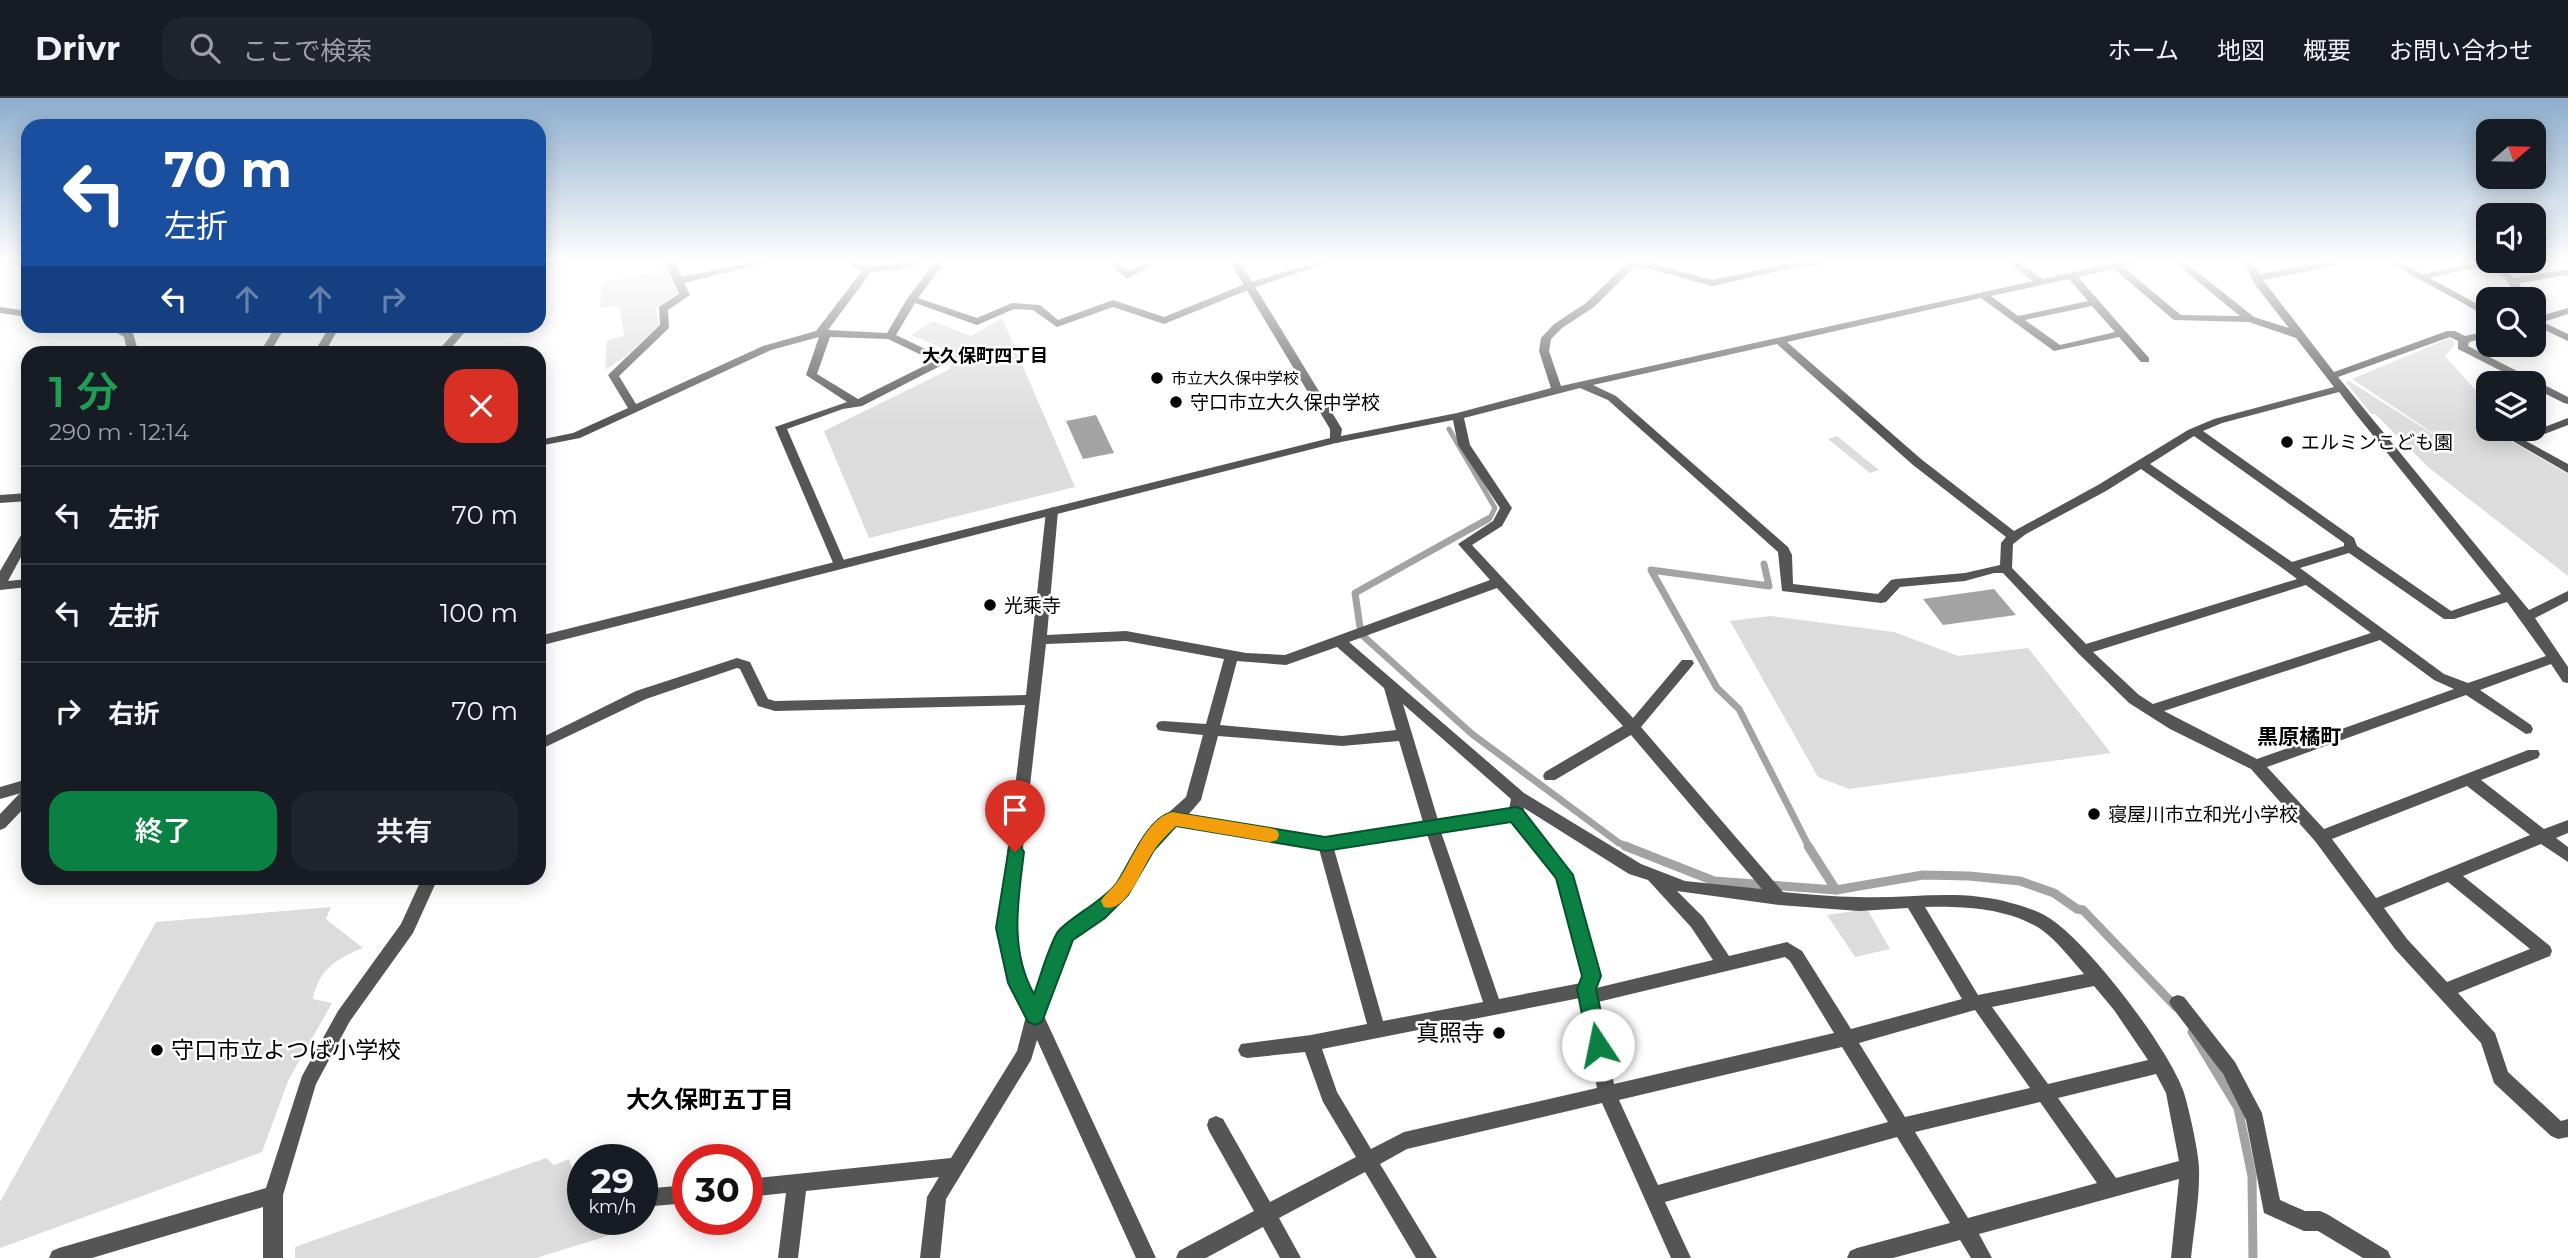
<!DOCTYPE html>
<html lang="ja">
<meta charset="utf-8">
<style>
:root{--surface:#171b24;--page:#20242c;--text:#f1f3f6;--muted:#9ea1a6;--line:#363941;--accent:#0b8043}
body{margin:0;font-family:Montserrat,"Noto Sans JP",sans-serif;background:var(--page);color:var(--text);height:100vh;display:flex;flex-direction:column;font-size:26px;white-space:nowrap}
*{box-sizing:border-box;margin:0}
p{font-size:23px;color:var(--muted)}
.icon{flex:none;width:38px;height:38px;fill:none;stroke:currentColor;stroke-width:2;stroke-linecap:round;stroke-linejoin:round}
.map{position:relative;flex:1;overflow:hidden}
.drawer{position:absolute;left:21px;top:248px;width:525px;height:539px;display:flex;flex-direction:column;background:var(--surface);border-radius:21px;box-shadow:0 4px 18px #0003}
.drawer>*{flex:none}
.banner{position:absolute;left:21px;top:21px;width:525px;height:214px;border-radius:21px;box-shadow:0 4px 18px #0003;background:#1a4fa0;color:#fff;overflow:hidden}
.needle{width:46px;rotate:70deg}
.controls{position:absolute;left:2476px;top:21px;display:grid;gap:14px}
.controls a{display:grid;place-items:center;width:70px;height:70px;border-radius:14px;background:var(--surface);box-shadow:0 4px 18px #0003;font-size:35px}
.speed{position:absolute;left:567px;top:1046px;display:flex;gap:14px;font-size:35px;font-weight:700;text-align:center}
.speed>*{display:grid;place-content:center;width:91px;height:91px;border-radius:50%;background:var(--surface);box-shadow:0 4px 18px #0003;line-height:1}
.speed small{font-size:18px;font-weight:400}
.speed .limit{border:10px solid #d22;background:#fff;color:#111}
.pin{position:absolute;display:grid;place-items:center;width:60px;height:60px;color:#fff;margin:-72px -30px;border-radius:50% 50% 50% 0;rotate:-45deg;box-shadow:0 0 7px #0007}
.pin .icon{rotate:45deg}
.me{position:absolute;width:77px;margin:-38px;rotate:349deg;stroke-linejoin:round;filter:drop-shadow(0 0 5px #0008)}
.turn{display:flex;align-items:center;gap:24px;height:147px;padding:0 28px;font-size:32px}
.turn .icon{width:91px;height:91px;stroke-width:2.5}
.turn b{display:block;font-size:49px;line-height:60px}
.lanes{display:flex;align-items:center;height:66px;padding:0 28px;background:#0003;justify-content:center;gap:35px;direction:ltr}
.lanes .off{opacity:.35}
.round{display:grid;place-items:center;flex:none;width:74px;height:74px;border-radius:21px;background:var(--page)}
.head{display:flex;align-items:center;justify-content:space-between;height:119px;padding:0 28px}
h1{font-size:42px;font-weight:600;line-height:52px;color:#1e9e55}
.button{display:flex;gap:14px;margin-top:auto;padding:14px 28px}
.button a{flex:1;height:80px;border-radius:21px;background:var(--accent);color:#fff;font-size:28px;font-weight:600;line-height:80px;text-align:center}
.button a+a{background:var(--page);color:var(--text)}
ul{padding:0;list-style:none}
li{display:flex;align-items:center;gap:21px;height:98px;padding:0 28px;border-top:2px solid var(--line)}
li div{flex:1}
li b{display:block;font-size:26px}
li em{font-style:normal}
header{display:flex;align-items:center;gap:42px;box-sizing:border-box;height:98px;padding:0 35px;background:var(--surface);border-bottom:2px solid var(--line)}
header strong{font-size:33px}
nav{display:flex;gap:38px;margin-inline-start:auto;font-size:24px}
.search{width:490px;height:63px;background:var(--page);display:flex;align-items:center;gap:18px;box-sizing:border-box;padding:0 24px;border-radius:21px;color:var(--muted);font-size:26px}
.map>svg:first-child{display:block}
.green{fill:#dcdcdc}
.water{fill:#a3a3a3}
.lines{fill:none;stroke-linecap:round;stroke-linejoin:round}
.stream-far2{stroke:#a3a3a3;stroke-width:5}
.stream-far1{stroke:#a3a3a3;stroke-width:7}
.stream{stroke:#a3a3a3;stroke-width:9}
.minor{fill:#555;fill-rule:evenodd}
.tertiary{fill:#555;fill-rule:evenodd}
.route{fill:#0b8043;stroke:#07532c;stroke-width:2}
.slow{fill:#f59e0b}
.poi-dot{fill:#000;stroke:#fff;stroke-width:2.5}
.labels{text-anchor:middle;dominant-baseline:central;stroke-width:5;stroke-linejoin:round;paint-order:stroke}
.far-poi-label{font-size:16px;fill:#000;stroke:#fff;text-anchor:start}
.far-neighbourhood-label{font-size:18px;font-weight:bold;fill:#000;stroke:#fff}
.poi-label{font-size:19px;fill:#000;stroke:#fff;text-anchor:start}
.neighbourhood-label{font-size:21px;font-weight:bold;fill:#000;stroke:#fff}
.near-poi-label{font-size:23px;fill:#000;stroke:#fff;text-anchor:end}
.near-neighbourhood-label{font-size:24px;font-weight:bold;fill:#000;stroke:#fff}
</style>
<header>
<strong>Drivr</strong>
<div class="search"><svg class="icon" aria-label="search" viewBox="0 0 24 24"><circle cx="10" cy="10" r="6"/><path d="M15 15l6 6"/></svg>ここで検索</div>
<nav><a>ホーム</a><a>地図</a><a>概要</a><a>お問い合わせ</a></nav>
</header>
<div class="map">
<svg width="2568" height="1160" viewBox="0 0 2568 1160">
<rect width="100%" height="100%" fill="#fff"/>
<!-- green -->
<g class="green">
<polygon points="665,172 677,194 676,200 656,211 659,228 622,261 605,272 607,242 624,238 619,208 600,210 602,184"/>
<polygon points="1002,220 1075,389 869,440 824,333 950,271 954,255 911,237 933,223 971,238"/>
<polygon points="2450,240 2454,243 2454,248 2445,258 2488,306 2488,331 2507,331 2511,337 2509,342 2568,376 2568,478 2428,369 2375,316 2371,316 2346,284 2349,283 2455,350 2352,281"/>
<polygon points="1837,338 1879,372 1870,375 1828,341"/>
<polygon points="1770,518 1894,534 1958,558 2028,550 2111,655 1849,691 1818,679 1730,523"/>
<path d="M 331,809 L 326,821 L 363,850 C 336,861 319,871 313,901 L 332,905 L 288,983 L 262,1054 L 0,1150 L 0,1104 L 156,824 Z"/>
<polygon points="1867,811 1890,851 1855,859 1827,817"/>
<polygon points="546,1060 554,1067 569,1061 583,1100 583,1122 610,1122 620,1129 607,1138 536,1160 295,1160 295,1149"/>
</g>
<!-- water -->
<g class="water">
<polygon points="1096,317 1114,355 1083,361 1066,323"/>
<polygon points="1994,491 2016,517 1943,527 1923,501"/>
</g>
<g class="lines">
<!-- stream-far2 -->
<polyline class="stream-far2" points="1449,331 1495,410 1490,420 1484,423"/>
<!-- stream-far1 -->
<g class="stream-far1">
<polyline points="1488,421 1355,495 1361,536 1472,636 1619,745 1630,749"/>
<polyline points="1764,466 1769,488 1651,472 1717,590 1739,611 1809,749"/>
</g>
<!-- stream -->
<g class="stream">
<polyline points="1625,748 1714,783 1836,792 1923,777 1969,778 2020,783 2054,795 2077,811 2083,812 2176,909"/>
<polyline points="1808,748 1836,792"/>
<polyline points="2192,934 2238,1010 2252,1078 2253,1160"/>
</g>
<!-- minor -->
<g class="minor">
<polygon points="539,164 558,164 539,169"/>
<path d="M 665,164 L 675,164 L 682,179 L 753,164 L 769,164 L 684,185 L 690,197 L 668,212 L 669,230 L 619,278 L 636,306 L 763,248 L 816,233 L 862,173 L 854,170 L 846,164 L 875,168 L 908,164 L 928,164 L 896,172 L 871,174 L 828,232 L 887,235 L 907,201 L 935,164 L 945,164 L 918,200 L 977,220 L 1012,205 L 1040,207 L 1058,222 L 1113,202 L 1164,219 L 1245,186 L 1316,164 L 1330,164 L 1253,190 L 1164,226 L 1113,209 L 1057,229 L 1033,212 L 1014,211 L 977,227 L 915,205 L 896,237 L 946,261 L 946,265 L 862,308 L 843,311 L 787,331 L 846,467 L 840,471 L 834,467 L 775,329 L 847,304 L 806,277 L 819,239 L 771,252 L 580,340 L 539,348 L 539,342 L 573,335 L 628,310 L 608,277 L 660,227 L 659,209 L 679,196 ZM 830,239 L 888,241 L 934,263 L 858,301 L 817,276 Z"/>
<polygon points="1108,164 1118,164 1128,173 1146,165 1151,168 1127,181"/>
<path d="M 1625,164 L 1650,165 L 1712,182 L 1795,164 L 1826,164 L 1821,167 L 1797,169 L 1712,188 L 1650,171 L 1633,170 L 1594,209 L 1562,230 L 1551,241 L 1549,253 L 1561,288 L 2033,183 L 2007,164 L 2018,164 L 2043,181 L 2115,164 L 2136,164 L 2134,166 L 2123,169 L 2181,217 L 2240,218 L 2174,164 L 2185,164 L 2254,219 L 2289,230 L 2256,188 L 2243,164 L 2253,164 L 2260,176 L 2327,164 L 2339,164 L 2338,167 L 2335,168 L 2263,182 L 2334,274 L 2447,233 L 2455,233 L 2465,238 L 2488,233 L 2488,239 L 2469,244 L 2468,248 L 2568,299 L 2568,306 L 2564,305 L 2534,290 L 2534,285 L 2525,285 L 2458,251 L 2458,243 L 2450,239 L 2338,279 L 2529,512 L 2568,493 L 2568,503 L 2535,520 L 2568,569 L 2568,585 L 2563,584 L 2551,566 L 2480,592 L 2531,627 L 2533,631 L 2531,635 L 2526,636 L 2466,597 L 2267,669 L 2324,731 L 2528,652 L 2538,652 L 2540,656 L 2538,660 L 2481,682 L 2544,731 L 2568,722 L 2568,735 L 2556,740 L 2568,749 L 2568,764 L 2541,746 L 2463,778 L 2550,848 L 2552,853 L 2550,858 L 2458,895 L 2495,935 L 2508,974 L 2561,1023 L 2568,1021 L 2568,1039 L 2558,1041 L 2551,1038 L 2494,985 L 2481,945 L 2395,851 L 2315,743 L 2251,671 L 2170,631 L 2129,605 L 2078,555 L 2003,475 L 1994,475 L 1965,483 L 1900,489 L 1886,504 L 1881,505 L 1782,493 L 1778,454 L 1608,302 L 1580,290 L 1464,320 L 1470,347 L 1512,410 L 1502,428 L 1472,447 L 1633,620 L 1682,562 L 1692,562 L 1694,565 L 1692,568 L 1641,629 L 1783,794 C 1808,796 1833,799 1858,799 C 1910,801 1960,790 2011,805 C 2026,809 2042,814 2055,824 C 2093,852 2166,947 2183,992 C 2188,1006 2199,1055 2199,1070 C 2200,1099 2194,1131 2191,1160 L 2171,1160 L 2179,1081 L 1979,1136 L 1992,1160 L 1971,1160 L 1960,1142 L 1893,1160 L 1847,1160 L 1850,1153 L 1857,1150 L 1950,1125 L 1897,1039 L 1665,1104 L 1691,1160 L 1671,1160 L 1602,1005 L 1407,1051 L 1380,1066 L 1437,1160 L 1416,1160 L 1365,1074 L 1279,1120 L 1301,1160 L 1280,1160 L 1263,1129 L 1206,1160 L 1176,1160 L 1179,1153 L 1254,1113 L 1209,1033 L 1207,1027 L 1209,1021 L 1216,1018 L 1223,1021 L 1270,1104 L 1356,1059 L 1323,1004 L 1305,954 L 1247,960 L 1241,958 L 1238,952 L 1241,946 L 1311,937 L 1367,926 L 1319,751 L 1177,727 L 1153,751 L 1128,797 L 1104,820 L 1073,841 L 1044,918 L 1156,1160 L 1136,1160 L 1037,942 L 1031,962 L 946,1101 L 940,1160 L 920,1160 L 927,1099 L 939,1079 L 806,1093 L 798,1160 L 778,1160 L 786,1095 L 747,1099 L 747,1081 L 951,1060 L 1017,953 L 1026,918 L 1008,885 L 998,830 L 1025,607 L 775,613 L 758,608 L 740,571 L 737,570 L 646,601 L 539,652 L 539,641 L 636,593 L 737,560 L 750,564 L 768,601 L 775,603 L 1026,597 L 1046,413 L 1052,409 L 1058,413 L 1047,537 L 1126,533 L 1246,555 L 1285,557 L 1490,482 L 1458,446 L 1493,423 L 1500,410 L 1458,347 L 1453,322 L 1336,345 L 1330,342 L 1336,339 L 1457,315 L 1551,290 L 1539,253 L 1541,240 L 1554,226 L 1586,205 L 1626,166 ZM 2114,171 L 2174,222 L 2249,224 L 2296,240 L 2334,289 L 2214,321 L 2188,332 L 2098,387 L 2014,433 L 1921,361 L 1787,244 L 1981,200 L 2054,253 L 2119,239 L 2141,264 L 2149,264 L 2149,260 L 2078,179 ZM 2069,181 L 2088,203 L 2018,218 L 1991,198 ZM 2092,208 L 2115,234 L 2060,247 L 2025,222 ZM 1777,246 L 1913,367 L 2006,439 L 2001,445 L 2000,467 L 1965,475 L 1896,481 L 1891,482 L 1878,496 L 1793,486 L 1792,457 L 1788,449 L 1616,298 L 1593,287 ZM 2339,294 L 2355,315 L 2501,496 L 2451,513 L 2357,448 L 2354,440 L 2203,333 L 2222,325 ZM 2194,338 L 2344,445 L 2344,448 L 2292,464 L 2150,366 ZM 2141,371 L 2285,472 L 2297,481 L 2086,546 L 2012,470 L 2013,446 L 2026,436 L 2106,393 ZM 2349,455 L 2444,521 L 2454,521 L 2507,504 L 2546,558 L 2468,585 L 2444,576 L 2300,470 ZM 2306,487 L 2371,535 L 2153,606 L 2139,597 L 2093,554 ZM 1497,490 L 1623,628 L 1545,674 L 1543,678 L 1545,682 L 1555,682 L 1631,637 L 1762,791 L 1685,783 L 1641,766 L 1524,695 L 1349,544 ZM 2380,542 L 2434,582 L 2454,591 L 2257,661 L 2164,613 ZM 1126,543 L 1224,561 L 1206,626 L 1163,623 L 1158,624 L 1156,628 L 1158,632 L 1163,633 L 1203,637 L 1186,699 L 1167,716 L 1141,743 L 1116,787 L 1092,810 L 1060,832 L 1034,899 L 1025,884 L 1014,830 L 1046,546 ZM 1337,549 L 1384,590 L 1396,632 L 1342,638 L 1220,627 L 1237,563 L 1286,567 ZM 1403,606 L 1511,701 L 1509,711 L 1438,722 ZM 1218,638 L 1342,648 L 1399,643 L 1423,724 L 1325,740 L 1188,717 L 1201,702 ZM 2467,688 L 2530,737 L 2376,800 L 2332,741 ZM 1524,710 L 1629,776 L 1648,782 L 1691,829 L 1713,862 L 1596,890 L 1600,878 L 1572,777 L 1523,715 ZM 1511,723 L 1557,779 L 1584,878 L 1581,885 L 1499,901 L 1441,734 ZM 1427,736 L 1483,904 L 1383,923 L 1334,751 ZM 2448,784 L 2530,851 L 2447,884 L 2407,841 L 2384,810 ZM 1677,793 L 1779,807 L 1859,813 L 1908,810 L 1962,901 L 1851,931 L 1802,853 L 1787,844 L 1729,858 L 1703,819 ZM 1925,809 C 1963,808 2009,810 2042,832 C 2058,844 2071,861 2084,876 L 1978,897 ZM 1785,859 L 1790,863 L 1834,935 L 1614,986 L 1598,904 ZM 2094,888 L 2114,912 L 2148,962 L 2048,986 L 1992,909 ZM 1580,900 L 1597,990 L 1404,1034 L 1371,1051 L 1337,994 L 1322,951 ZM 1975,912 L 2030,990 L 1905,1019 L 1859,945 ZM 1842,949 L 1888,1024 L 1658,1087 L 1619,1002 ZM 2156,976 L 2166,995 L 2179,1063 L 2116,1080 L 2058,1000 ZM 2040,1004 L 2097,1085 L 1968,1120 L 1915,1034 Z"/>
<path d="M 2388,164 L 2400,164 L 2422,176 L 2478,164 L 2490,164 L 2515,180 L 2568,171 L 2568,177 L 2519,185 L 2522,191 L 2517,201 L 2499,201 L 2510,197 L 2512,191 C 2495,157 2458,174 2430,180 L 2488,212 L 2488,219 Z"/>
<polygon points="0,209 28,213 28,219 0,215"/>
<polygon points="2568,210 2568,216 2543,224 2568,236 2568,243 2534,227 2534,220"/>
<polygon points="105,228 117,228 133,235 139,256 128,256 124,239"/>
<polygon points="276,228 286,228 272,251 274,256 263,256 262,251"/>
<polygon points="330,228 340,228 324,256 313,256"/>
<polygon points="460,228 470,228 446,256 435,256"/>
<polygon points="2568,320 2568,327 2526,343 2568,366 2568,375 2511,342"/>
<polygon points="28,395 28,403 0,405 0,397"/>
<polygon points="28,431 28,446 8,483 28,481 28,489 0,492 0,473 24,432"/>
<polygon points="28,690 28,706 5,730 0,732 0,716 23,692"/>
<polygon points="422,780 438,780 413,835 350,923 316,986 283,1097 283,1160 263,1160 263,1109 92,1160 49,1160 52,1153 59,1150 266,1090 302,978 338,913 401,826"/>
<polygon points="2178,897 2184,899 2235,964 2262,1015 2280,1102 2305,1113 2320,1113 2327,1116 2388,1153 2391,1160 2363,1160 2318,1133 2304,1133 2264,1115 2246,1022 2223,976 2172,909 2169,904 2172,899"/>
<polygon points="688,1087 688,1105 642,1109 642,1091"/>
</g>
<!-- tertiary -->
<g class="tertiary">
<polygon points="1230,164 1240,164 1342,331 1340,344 539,548 539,538 1330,340 1330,331"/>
<polygon points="28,681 28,693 0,701 0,689"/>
</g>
</g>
<!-- sky -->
<linearGradient id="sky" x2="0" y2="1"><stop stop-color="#8cadcc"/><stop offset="0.5" stop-color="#fff"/><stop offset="1" stop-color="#fff" stop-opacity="0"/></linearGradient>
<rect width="2568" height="326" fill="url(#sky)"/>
<!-- route -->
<path class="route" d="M 1516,709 L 1522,711 L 1573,777 L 1601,878 L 1596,891 L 1608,947 L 1605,954 L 1598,956 L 1591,954 L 1588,947 L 1577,891 L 1582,878 L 1556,780 L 1511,724 L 1325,753 L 1176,728 L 1154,752 L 1128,797 L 1105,820 L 1073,842 L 1042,924 L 1035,927 L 1028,924 L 1008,885 L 996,830 L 1009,749 L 1021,749 L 1024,754 C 1018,802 1009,852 1034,896 C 1041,877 1047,853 1057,835 C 1064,823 1102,804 1116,786 C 1131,765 1145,722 1172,714 L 1325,739 Z"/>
<!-- slow -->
<path class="slow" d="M 1172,714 L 1270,730 L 1277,732 L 1279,737 L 1277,742 L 1270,744 L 1176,728 C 1168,736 1159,744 1153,754 C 1142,769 1127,816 1104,809 L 1101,803 C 1105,796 1110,793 1115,787 C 1132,766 1144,722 1172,714 Z"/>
<!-- markers -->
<g class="poi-dot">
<circle cx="1157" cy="280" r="7"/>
<circle cx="1176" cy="304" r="7"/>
<circle cx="2287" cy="344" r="7"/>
<circle cx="990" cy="507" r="7"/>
<circle cx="2094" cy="716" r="7"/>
<circle cx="1499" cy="935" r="7"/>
<circle cx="157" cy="952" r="7"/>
</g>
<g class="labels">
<!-- far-poi labels -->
<g class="far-poi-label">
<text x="1171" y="280">市立大久保中学校</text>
</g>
<!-- far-neighbourhood labels -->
<g class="far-neighbourhood-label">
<text x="985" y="258">大久保町四丁目</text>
</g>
<!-- poi labels -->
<g class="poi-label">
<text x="1190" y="304">守口市立大久保中学校</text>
<text x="2301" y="344">エルミンこども園</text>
<text x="1004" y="507">光乘寺</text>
<text x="2108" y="716">寝屋川市立和光小学校</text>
</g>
<!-- neighbourhood labels -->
<g class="neighbourhood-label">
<text x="2299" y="638">黒原橘町</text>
</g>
<!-- near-poi labels -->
<g class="near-poi-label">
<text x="1485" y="935">真照寺</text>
<text x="171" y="952" text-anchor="start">守口市立よつば小学校</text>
</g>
<!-- near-neighbourhood labels -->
<g class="near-neighbourhood-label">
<text x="710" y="1001">大久保町五丁目</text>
</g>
</g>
</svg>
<div class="controls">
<a><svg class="needle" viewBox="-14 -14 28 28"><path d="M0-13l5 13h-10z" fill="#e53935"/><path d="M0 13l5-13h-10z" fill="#9ea1a6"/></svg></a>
<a><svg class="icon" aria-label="sound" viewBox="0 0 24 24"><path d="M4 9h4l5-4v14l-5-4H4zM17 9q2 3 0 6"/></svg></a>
<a><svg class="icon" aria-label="search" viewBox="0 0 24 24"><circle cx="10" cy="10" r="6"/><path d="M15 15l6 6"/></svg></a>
<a><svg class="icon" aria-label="layers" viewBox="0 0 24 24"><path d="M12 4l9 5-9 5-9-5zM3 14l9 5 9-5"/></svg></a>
</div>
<div class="speed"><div>29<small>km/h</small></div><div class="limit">30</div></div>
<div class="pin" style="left:1015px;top:754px;background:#d93025"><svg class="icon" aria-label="arrive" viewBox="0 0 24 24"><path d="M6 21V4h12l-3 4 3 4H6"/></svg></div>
<svg class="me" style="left:1598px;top:947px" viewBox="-20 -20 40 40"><circle r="19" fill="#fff"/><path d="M0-13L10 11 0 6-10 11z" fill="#0b8043"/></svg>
<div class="banner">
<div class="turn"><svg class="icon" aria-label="left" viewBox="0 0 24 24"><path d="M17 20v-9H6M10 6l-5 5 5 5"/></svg><div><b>70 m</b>左折</div></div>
<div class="lanes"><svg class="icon" aria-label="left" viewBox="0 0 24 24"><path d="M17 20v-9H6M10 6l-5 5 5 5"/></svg><svg class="icon off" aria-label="ahead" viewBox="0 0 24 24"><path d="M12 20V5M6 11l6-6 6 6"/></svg><svg class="icon off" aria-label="ahead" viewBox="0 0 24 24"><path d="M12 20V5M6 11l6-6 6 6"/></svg><svg class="icon off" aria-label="right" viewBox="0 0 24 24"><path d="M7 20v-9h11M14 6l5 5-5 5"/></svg></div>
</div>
<section class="drawer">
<div class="head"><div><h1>1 分</h1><p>290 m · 12:14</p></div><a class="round" style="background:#d93025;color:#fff"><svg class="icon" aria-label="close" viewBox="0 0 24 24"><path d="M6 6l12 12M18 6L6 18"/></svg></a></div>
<ul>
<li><svg class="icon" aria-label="left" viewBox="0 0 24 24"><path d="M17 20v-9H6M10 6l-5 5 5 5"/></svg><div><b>左折</b></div><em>70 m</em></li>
<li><svg class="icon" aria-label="left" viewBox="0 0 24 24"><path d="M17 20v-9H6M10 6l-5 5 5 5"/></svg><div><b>左折</b></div><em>100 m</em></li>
<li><svg class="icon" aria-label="right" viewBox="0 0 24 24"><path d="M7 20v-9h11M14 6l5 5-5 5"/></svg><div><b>右折</b></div><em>70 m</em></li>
</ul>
<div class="button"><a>終了</a><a>共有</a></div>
</section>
</div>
